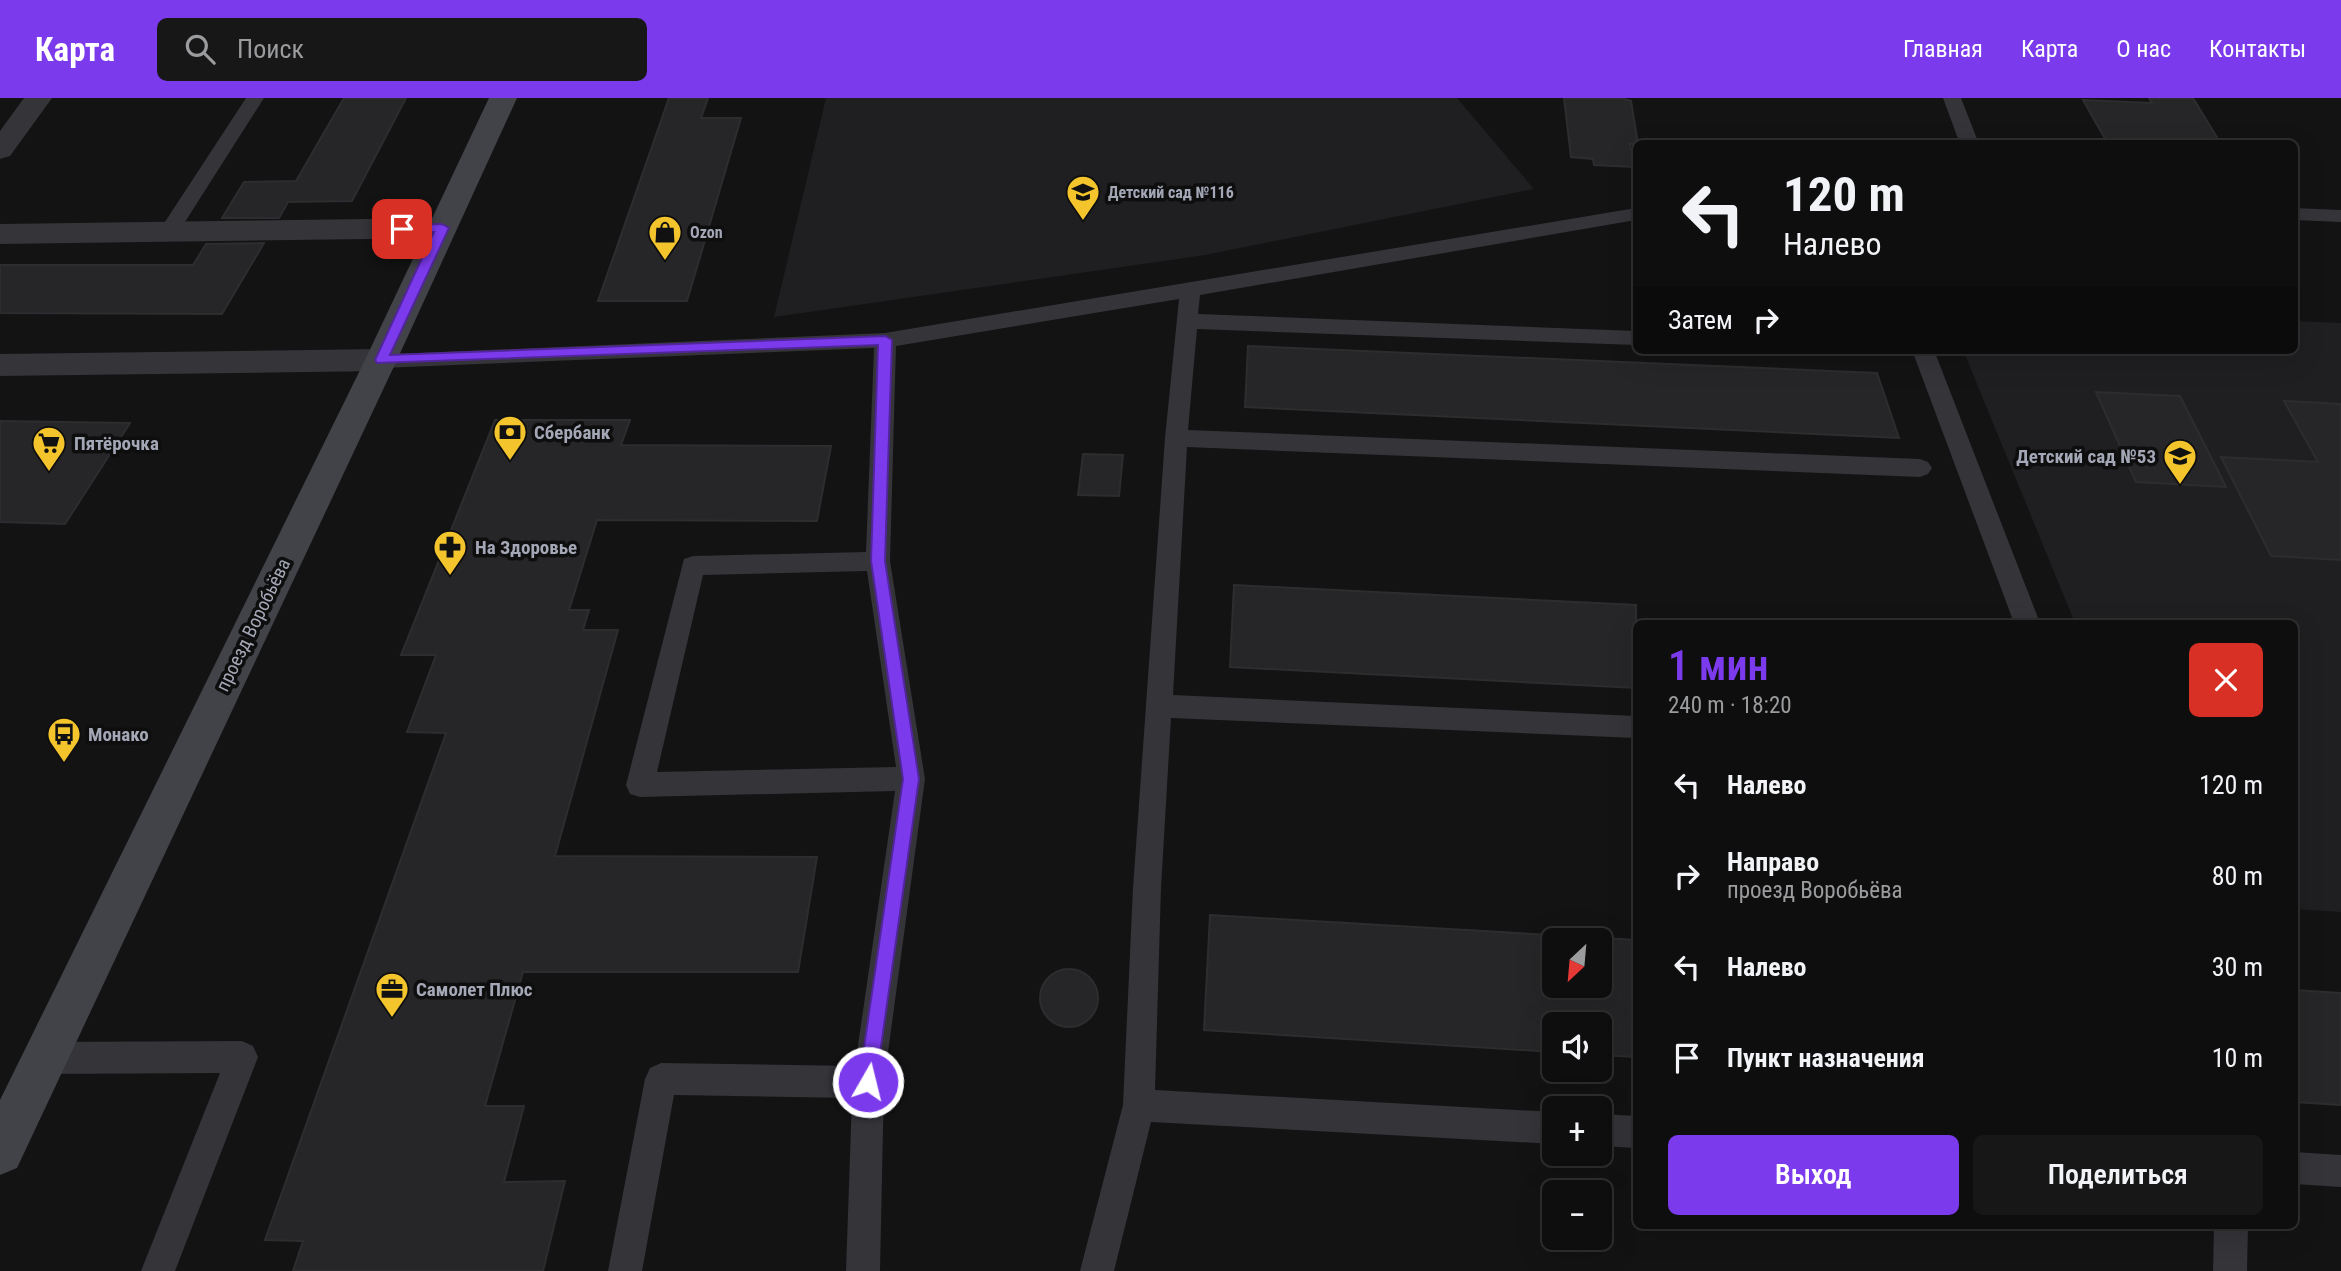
<!DOCTYPE html>
<html lang="ru">
<meta charset="utf-8">
<style>
:root{--surface:#0e0e0f;--page:#171718;--text:#f1f3f6;--muted:#9b9c9e;--line:#2e2e2f;--accent:#7c3aed}
body{margin:0;font-family:"Roboto Condensed",sans-serif;background:var(--page);color:var(--text);height:100vh;display:flex;flex-direction:column;font-size:26px;white-space:nowrap}
*{box-sizing:border-box;margin:0}
p{font-size:23px;color:var(--muted)}
.icon{flex:none;width:38px;height:38px;fill:none;stroke:currentColor;stroke-width:2;stroke-linecap:round;stroke-linejoin:round}
.map{position:relative;flex:1;overflow:hidden}
.side{position:absolute;left:1633px;top:522px;width:665px;height:609px;display:flex;flex-direction:column;background:var(--surface);border-radius:10px;box-shadow:0 7px 28px #0002,0 0 0 2px var(--line)}
.side>*{flex:none}
.hud{position:absolute;left:1633px;top:42px;width:665px;height:214px;border-radius:10px;box-shadow:0 7px 28px #0002,0 0 0 2px var(--line);background:#0e0e0f;color:var(--text);overflow:hidden}
.needle{width:46px;rotate:206deg}
.tools{position:absolute;left:1542px;top:830px;display:grid;gap:14px}
.tools a{display:grid;place-items:center;width:70px;height:70px;border-radius:10px;background:var(--surface);box-shadow:0 7px 28px #0002,0 0 0 2px var(--line);font-size:35px}
.pin{position:absolute;display:grid;place-items:center;width:60px;height:60px;color:#fff;margin:-30px;border-radius:14px;box-shadow:0 4px 10px #0006}
.me{position:absolute;width:77px;margin:-38px;rotate:8deg;stroke-linejoin:round;filter:drop-shadow(0 0 5px #0008)}
.turn{display:flex;align-items:center;gap:24px;height:147px;padding:0 35px;font-size:32px}
.turn .icon{width:91px;height:91px;stroke-width:2.5}
.turn b{display:block;font-size:49px;line-height:60px}
.then{display:flex;align-items:center;height:66px;padding:0 35px;background:#0003;gap:14px;font-size:26px}
.round{display:grid;place-items:center;flex:none;width:74px;height:74px;border-radius:10px;background:var(--page)}
.head{display:flex;align-items:center;justify-content:space-between;height:119px;padding:0 35px}
h1{font-size:42px;font-weight:600;line-height:52px;color:var(--accent)}
.action{display:flex;gap:14px;margin-top:auto;padding:14px 35px}
.action a{flex:1;height:80px;border-radius:10px;background:var(--accent);color:#fff;font-size:28px;font-weight:600;line-height:80px;text-align:center}
.action a+a{background:var(--page);color:var(--text)}
ul{padding:0;list-style:none}
li{display:flex;align-items:center;gap:21px;height:91px;padding:0 35px}
li div{flex:1}
li b{display:block;font-size:26px}
li em{font-style:normal}
header{display:flex;align-items:center;gap:42px;box-sizing:border-box;height:98px;padding:0 35px;background:var(--accent);color:#fff}
header strong{font-size:33px}
nav{display:flex;gap:38px;margin-inline-start:auto;font-size:24px}
.search{width:490px;height:63px;background:var(--page);display:flex;align-items:center;gap:18px;box-sizing:border-box;padding:0 24px;border-radius:10px;color:var(--muted);font-size:26px}
.map>svg:first-child{display:block}
.built{fill:#1f1f21}
.building{fill:#262628;stroke:#2d2d30;stroke-width:2;fill-rule:evenodd}
.lines{fill:none;stroke-linecap:round;stroke-linejoin:round}
.service{fill:#343439;fill-rule:evenodd}
.minor{fill:#343439;fill-rule:evenodd}
.secondary{fill:#424349;fill-rule:evenodd}
.route{fill:#7c3aed;stroke:#51269a;stroke-width:2}
.labels{text-anchor:middle;dominant-baseline:central;stroke-width:7;stroke-linejoin:round;paint-order:stroke}
.far-poi-label{font-size:16px;font-weight:bold;fill:#a4a7b5;stroke:#0e0e0f;text-anchor:start}
.poi-label{font-size:19px;font-weight:bold;fill:#a4a7b5;stroke:#0e0e0f;text-anchor:start}
.street-label{font-size:19px;fill:#a4a7b5;stroke:#0e0e0f}
</style>
<header>
<strong>Карта</strong>
<div class="search"><svg class="icon" aria-label="search" viewBox="0 0 24 24"><circle cx="10" cy="10" r="6"/><path d="M15 15l6 6"/></svg>Поиск</div>
<nav><a>Главная</a><a>Карта</a><a>О нас</a><a>Контакты</a></nav>
</header>
<div class="map">
<svg width="2341" height="1173" viewBox="0 0 2341 1173">
<rect width="100%" height="100%" fill="#131314"/>
<!-- built -->
<g class="built">
<polygon points="826,0 1457,0 1534,91 1205,157 774,219"/>
<polygon points="2294,223 2341,225 2341,814 2294,811 2294,525 2075,525 1963,252 2294,252"/>
</g>
<!-- building -->
<g class="building">
<polygon points="344,0 406,0 352,103 288,104 279,120 222,120 244,84 296,83"/>
<polygon points="669,0 708,0 701,20 741,20 687,203 598,203"/>
<polygon points="1564,0 1621,0 1631,3 1638,46 1630,46 1634,69 1594,67 1593,61 1571,59"/>
<polygon points="2149,0 2193,0 2221,46 2108,46 2083,2 2152,5"/>
<polygon points="264,145 222,216 0,215 0,167 193,167 206,146"/>
<polygon points="1248,248 1877,275 1899,340 1245,309"/>
<polygon points="2096,294 2180,298 2226,389 2136,384"/>
<polygon points="2284,303 2341,306 2341,462 2271,458 2221,359 2318,364"/>
<polygon points="495,322 630,322 621,347 831,348 817,423 597,422 569,512 589,512 583,532 618,532 555,758 817,759 798,874 523,874 485,1008 524,1008 504,1084 565,1083 543,1173 293,1173 303,1143 265,1142 446,635 407,634 436,557 401,557"/>
<polygon points="0,323 130,325 65,426 0,424"/>
<polygon points="1083,356 1123,357 1119,398 1078,397"/>
<polygon points="1234,487 1636,507 1636,590 1230,569"/>
<path d="M 1210,817 L 1636,842 L 1636,959 L 1600,957 L 1600,926 L 1554,926 L 1554,954 L 1204,932 ZM 1554,842 L 1600,842 L 1600,887 L 1554,887 Z"/>
<circle cx="1069" cy="900" r="29"/>
<polygon points="2294,892 2341,895 2341,1007 2294,1004"/>
</g>
<g class="lines">
<!-- service -->
<g class="service">
<polygon points="246,0 264,0 176,138 162,138 159,133"/>
<polygon points="1943,0 1961,0 1979,46 1960,46"/>
<path d="M 1636,110 L 1636,122 L 1200,197 L 1198,216 L 1636,233 L 1636,247 L 1197,231 L 1188,332 L 1920,361 L 1928,364 L 1932,370 L 1928,376 L 1920,379 L 1187,349 L 1173,597 L 1636,618 L 1636,640 L 1171,620 L 1161,790 L 1155,992 L 1554,1014 L 1554,1046 L 1151,1024 L 1114,1173 L 1080,1173 L 1123,1007 L 1133,790 L 1165,340 L 1179,201 L 896,248 L 890,463 L 925,681 L 884,984 L 880,1173 L 846,1173 L 852,1000 L 674,997 L 642,1173 L 608,1173 L 645,981 L 650,970 L 661,965 L 855,968 L 895,693 L 640,699 L 630,696 L 626,687 L 684,461 L 693,458 L 866,454 L 874,250 L 381,270 L 373,267 L 370,262 L 373,257 L 885,235 ZM 867,473 L 896,669 L 657,674 L 703,477 Z"/>
<polygon points="2294,110 2341,112 2341,124 2294,122"/>
<polygon points="1912,252 1934,252 2040,525 2014,525"/>
<polygon points="242,943 253,948 258,959 175,1173 141,1173 220,975 44,976 33,971 28,960 33,949 44,944"/>
<polygon points="1600,1016 1636,1018 1636,1050 1600,1048"/>
<polygon points="2294,1054 2341,1057 2341,1089 2294,1086"/>
<polygon points="2214,1127 2248,1127 2247,1173 2213,1173"/>
</g>
<!-- minor -->
<g class="minor">
<polygon points="24,0 52,0 10,58 0,61 0,33"/>
<polygon points="442,120 452,123 457,130 452,137 442,140 0,146 0,126"/>
<polygon points="381,251 392,254 397,262 392,270 381,273 0,278 0,256"/>
</g>
<!-- secondary -->
<polygon class="secondary" points="489,0 517,0 397,262 17,1070 0,1077 0,1002 365,262"/>
</g>
<!-- route -->
<polygon class="route" points="442,126 449,130 390,257 885,238 892,242 885,463 919,681 875,991 868,994 861,991 859,984 903,681 871,463 878,247 377,265 375,262 434,134 402,134 396,131 402,127"/>
<!-- icons -->
<defs>
<symbol id="school-pin" viewBox="-11 -11 22 30"><path d="M0 17L-7.5 6A9.5 9.5 0 1 1 7.5 6Z" fill="#f3c42c" stroke="#0e0e0f"/><path d="M0-5L7-2L0 1L-7-2ZM-4 1L0 2.5L4 1V4Q0 6-4 4Z" fill="#111"/></symbol>
<symbol id="shop-pin" viewBox="-11 -11 22 30"><path d="M0 17L-7.5 6A9.5 9.5 0 1 1 7.5 6Z" fill="#f3c42c" stroke="#0e0e0f"/><path d="M-5-2.5h2.3a2.7 3.5 0 0 1 5.4 0H5L5.5 6h-11ZM-1.5-2.5h3a1.5 2.3 0 0 0-3 0Z" fill="#111"/></symbol>
<symbol id="bank-pin" viewBox="-11 -11 22 30"><path d="M0 17L-7.5 6A9.5 9.5 0 1 1 7.5 6Z" fill="#f3c42c" stroke="#0e0e0f"/><path d="M-6-4H6V4H-6ZM0-2.3a2.3 2.3 0 1 0 0 4.6a2.3 2.3 0 1 0 0-4.6Z" fill="#111"/></symbol>
<symbol id="supermarket-pin" viewBox="-11 -11 22 30"><path d="M0 17L-7.5 6A9.5 9.5 0 1 1 7.5 6Z" fill="#f3c42c" stroke="#0e0e0f"/><path d="M-6-5.5h2.5l.6 2H6L4.5 2H-2.5L-4.4-4H-6ZM-1.5 3.2a1.3 1.3 0 1 0 .1 0ZM3 3.2a1.3 1.3 0 1 0 .1 0Z" fill="#111"/></symbol>
<symbol id="pharmacy-pin" viewBox="-11 -11 22 30"><path d="M0 17L-7.5 6A9.5 9.5 0 1 1 7.5 6Z" fill="#f3c42c" stroke="#0e0e0f"/><path d="M-2-6h4v4h4v4h-4v4h-4v-4h-4v-4h4Z" fill="#111"/></symbol>
<symbol id="bus-pin" viewBox="-11 -11 22 30"><path d="M0 17L-7.5 6A9.5 9.5 0 1 1 7.5 6Z" fill="#f3c42c" stroke="#0e0e0f"/><path d="M-5-6H5V4H4V6H2V4H-2V6H-4V4H-5ZM-3.5-4V0h7V-4ZM-3.5 1.2v1.5H-2V1.2ZM2 1.2v1.5H3.5V1.2Z" fill="#111"/></symbol>
<symbol id="office-pin" viewBox="-11 -11 22 30"><path d="M0 17L-7.5 6A9.5 9.5 0 1 1 7.5 6Z" fill="#f3c42c" stroke="#0e0e0f"/><path d="M-6-3h4V-5.5h4V-3h4V5H-6ZM-1-4.5V-3h2v-1.5ZM-6 0V1H6V0Z" fill="#111"/></symbol>
</defs>
<g fill-rule="evenodd">
<use href="#school-pin" x="1064" y="75" width="38" height="52"/>
<use href="#shop-pin" x="646" y="115" width="38" height="52"/>
<use href="#bank-pin" x="491" y="315" width="38" height="52"/>
<use href="#supermarket-pin" x="30" y="326" width="38" height="52"/>
<use href="#school-pin" x="2161" y="339" width="38" height="52"/>
<use href="#pharmacy-pin" x="431" y="430" width="38" height="52"/>
<use href="#bus-pin" x="45" y="617" width="38" height="52"/>
<use href="#office-pin" x="373" y="872" width="38" height="52"/>
</g>
<g class="labels">
<!-- far-poi labels -->
<g class="far-poi-label">
<text x="1108" y="94">Детский сад №116</text>
<text x="690" y="134">Ozon</text>
</g>
<!-- poi labels -->
<g class="poi-label">
<text x="534" y="334">Сбербанк</text>
<text x="74" y="345">Пятёрочка</text>
<text x="2156" y="358" text-anchor="end">Детский сад №53</text>
<text x="475" y="449">На Здоровье</text>
<text x="88" y="636">Монако</text>
<text x="416" y="891">Самолет Плюс</text>
</g>
<!-- street labels -->
<g class="street-label">
<text transform="translate(253 527) rotate(-64)">проезд Воробьёва</text>
</g>
</g>
</svg>
<div class="tools">
<a><svg class="needle" viewBox="-14 -14 28 28"><path d="M0-13l5 13h-10z" fill="#e53935"/><path d="M0 13l5-13h-10z" fill="#9b9c9e"/></svg></a>
<a><svg class="icon" aria-label="sound" viewBox="0 0 24 24"><path d="M4 9h4l5-4v14l-5-4H4zM17 9q2 3 0 6"/></svg></a>
<a>+</a>
<a>−</a>
</div>
<div class="pin" style="left:402px;top:131px;background:#d93025"><svg class="icon" aria-label="arrive" viewBox="0 0 24 24"><path d="M6 21V4h12l-3 4 3 4H6"/></svg></div>
<svg class="me" style="left:868px;top:984px" viewBox="-20 -20 40 40"><circle r="17" fill="#7c3aed" stroke="#fff" stroke-width="3"/><path d="M0-11L8 9 0 5-8 9z" fill="#fff"/></svg>
<div class="hud">
<div class="turn"><svg class="icon" aria-label="left" viewBox="0 0 24 24"><path d="M17 20v-9H6M10 6l-5 5 5 5"/></svg><div><b>120 m</b>Налево</div></div>
<div class="then">Затем<svg class="icon" aria-label="right" viewBox="0 0 24 24"><path d="M7 20v-9h11M14 6l5 5-5 5"/></svg></div>
</div>
<section class="side">
<div class="head"><div><h1>1 мин</h1><p>240 m · 18:20</p></div><a class="round" style="background:#d93025;color:#fff"><svg class="icon" aria-label="close" viewBox="0 0 24 24"><path d="M6 6l12 12M18 6L6 18"/></svg></a></div>
<ul>
<li><svg class="icon" aria-label="left" viewBox="0 0 24 24"><path d="M17 20v-9H6M10 6l-5 5 5 5"/></svg><div><b>Налево</b></div><em>120 m</em></li>
<li><svg class="icon" aria-label="right" viewBox="0 0 24 24"><path d="M7 20v-9h11M14 6l5 5-5 5"/></svg><div><b>Направо</b><p>проезд Воробьёва</p></div><em>80 m</em></li>
<li><svg class="icon" aria-label="left" viewBox="0 0 24 24"><path d="M17 20v-9H6M10 6l-5 5 5 5"/></svg><div><b>Налево</b></div><em>30 m</em></li>
<li><svg class="icon" aria-label="arrive" viewBox="0 0 24 24"><path d="M6 21V4h12l-3 4 3 4H6"/></svg><div><b>Пункт назначения</b></div><em>10 m</em></li>
</ul>
<div class="action"><a>Выход</a><a>Поделиться</a></div>
</section>
</div>
